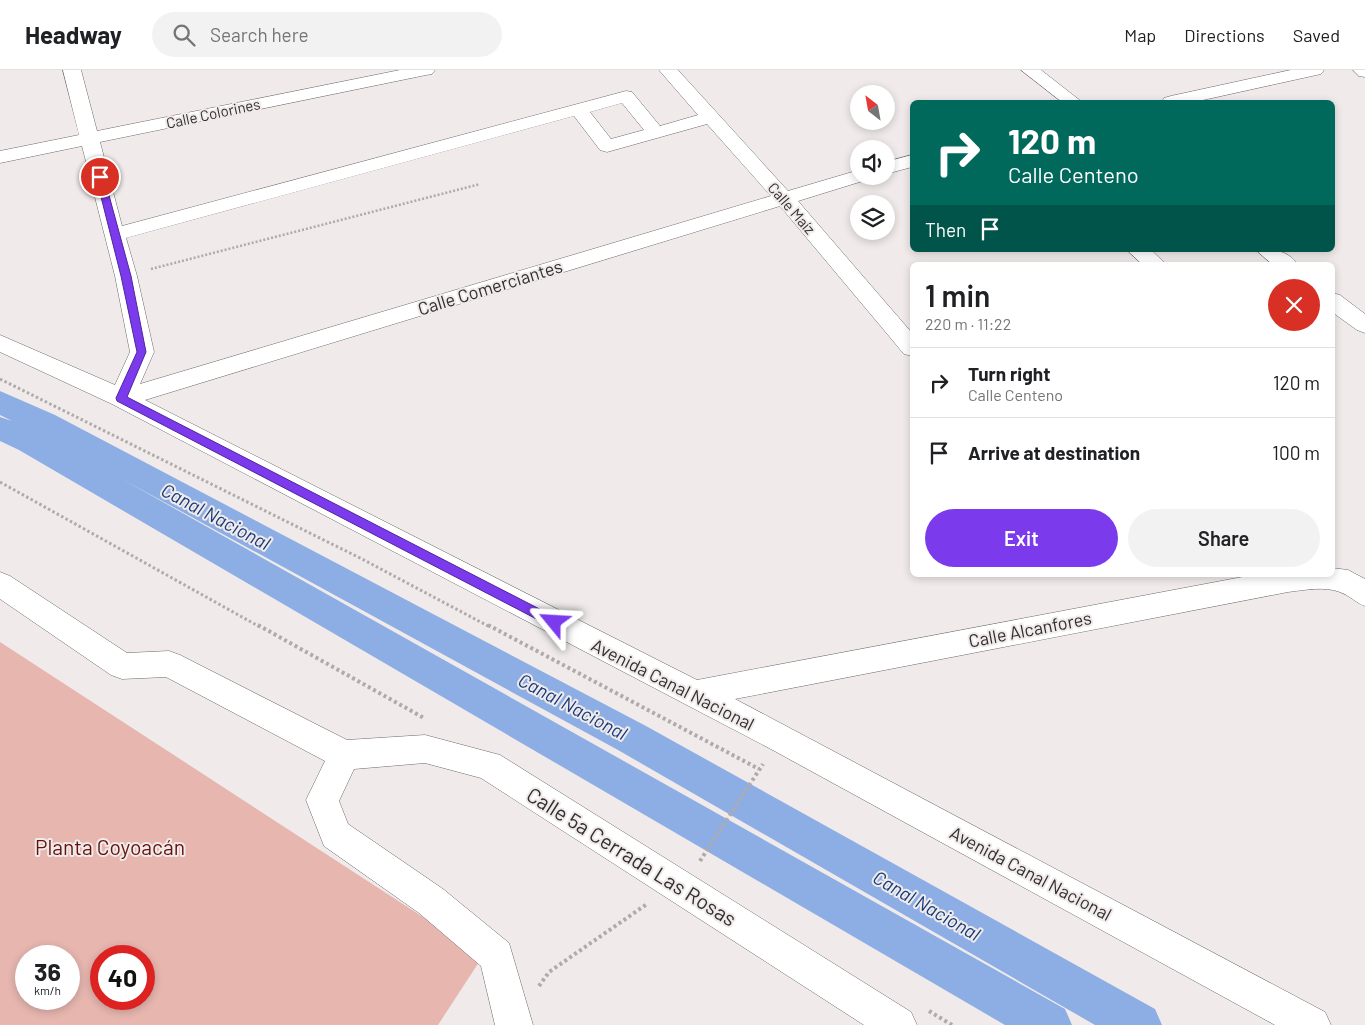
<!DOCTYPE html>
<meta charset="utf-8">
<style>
:root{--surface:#fff;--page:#f2f2f2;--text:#202124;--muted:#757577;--line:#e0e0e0;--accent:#7c3aed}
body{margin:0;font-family:Barlow,sans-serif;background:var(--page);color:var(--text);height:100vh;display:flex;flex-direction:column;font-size:19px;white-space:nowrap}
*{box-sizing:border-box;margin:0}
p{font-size:16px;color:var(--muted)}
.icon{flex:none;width:28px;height:28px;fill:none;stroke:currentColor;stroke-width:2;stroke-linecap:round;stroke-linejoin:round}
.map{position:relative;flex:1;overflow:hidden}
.drawer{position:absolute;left:910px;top:192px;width:425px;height:315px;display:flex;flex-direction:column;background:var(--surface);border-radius:8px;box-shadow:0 2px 8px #0003}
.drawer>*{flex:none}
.top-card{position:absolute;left:910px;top:30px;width:425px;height:152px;border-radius:8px;box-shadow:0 2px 8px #0003;background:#00695c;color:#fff;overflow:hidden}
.needle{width:32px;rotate:329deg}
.buttons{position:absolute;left:850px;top:15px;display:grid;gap:10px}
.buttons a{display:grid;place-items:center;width:45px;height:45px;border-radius:50%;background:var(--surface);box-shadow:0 2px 8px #0003;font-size:25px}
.speed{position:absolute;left:15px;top:875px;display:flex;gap:10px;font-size:25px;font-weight:700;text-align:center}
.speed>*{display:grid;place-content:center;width:65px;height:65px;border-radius:50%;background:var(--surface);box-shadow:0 2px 8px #0003;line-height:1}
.speed small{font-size:12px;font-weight:400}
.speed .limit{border:8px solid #d22;background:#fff;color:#111}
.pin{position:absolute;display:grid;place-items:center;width:42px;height:42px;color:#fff;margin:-21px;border:2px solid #fff;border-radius:50%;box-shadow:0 1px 5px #0007}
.me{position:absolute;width:55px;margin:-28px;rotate:297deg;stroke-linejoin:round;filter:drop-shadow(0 0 4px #0008)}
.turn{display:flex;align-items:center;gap:18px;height:105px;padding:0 15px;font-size:22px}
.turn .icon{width:65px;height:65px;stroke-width:2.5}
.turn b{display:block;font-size:35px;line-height:42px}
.then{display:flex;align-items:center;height:48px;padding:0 15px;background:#0003;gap:10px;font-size:19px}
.round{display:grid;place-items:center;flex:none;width:52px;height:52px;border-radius:26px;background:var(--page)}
.overview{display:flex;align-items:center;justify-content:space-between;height:85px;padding:0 15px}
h1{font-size:30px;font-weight:600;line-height:38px}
.button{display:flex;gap:10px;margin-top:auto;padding:10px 15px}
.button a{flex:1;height:58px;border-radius:30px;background:var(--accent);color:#fff;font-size:20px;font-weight:600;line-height:58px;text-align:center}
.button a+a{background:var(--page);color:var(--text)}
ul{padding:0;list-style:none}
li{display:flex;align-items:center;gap:15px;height:70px;padding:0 15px;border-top:1px solid var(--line)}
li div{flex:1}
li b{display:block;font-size:19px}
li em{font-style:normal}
header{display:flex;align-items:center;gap:30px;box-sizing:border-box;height:70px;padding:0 25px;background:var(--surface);border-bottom:1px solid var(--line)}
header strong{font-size:24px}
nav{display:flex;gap:28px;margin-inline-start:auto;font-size:18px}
.search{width:350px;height:45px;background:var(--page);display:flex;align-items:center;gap:12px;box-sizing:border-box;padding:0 18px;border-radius:28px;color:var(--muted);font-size:19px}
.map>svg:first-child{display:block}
.green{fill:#e6b6af;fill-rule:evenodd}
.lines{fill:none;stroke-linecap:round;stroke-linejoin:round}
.canal{fill:#8daee4;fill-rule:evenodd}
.minor-casing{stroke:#6e6969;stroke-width:1}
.path-far2{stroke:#afabaa;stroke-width:2.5;stroke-dasharray:2 2;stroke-linecap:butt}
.path-far1{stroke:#afabaa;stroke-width:3;stroke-dasharray:2.5 2.5;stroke-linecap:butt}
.path{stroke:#afabaa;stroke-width:4;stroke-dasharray:3 3;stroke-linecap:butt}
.minor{fill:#fff;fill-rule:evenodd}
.route{fill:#7c3aed;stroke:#51269a}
.labels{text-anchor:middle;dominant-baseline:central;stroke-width:4;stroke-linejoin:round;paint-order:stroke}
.far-street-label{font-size:15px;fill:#312f2f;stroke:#f0ebea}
.street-label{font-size:18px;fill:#312f2f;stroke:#f0ebea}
.water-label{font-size:19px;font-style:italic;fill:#163b7b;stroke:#f0ebea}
.near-park-label{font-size:21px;fill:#65120e;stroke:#f0ebea}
.near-street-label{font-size:21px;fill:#312f2f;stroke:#f0ebea}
</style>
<header>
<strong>Headway</strong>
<div class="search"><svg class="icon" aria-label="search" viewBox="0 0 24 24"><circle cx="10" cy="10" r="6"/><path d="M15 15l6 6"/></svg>Search here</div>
<nav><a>Map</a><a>Directions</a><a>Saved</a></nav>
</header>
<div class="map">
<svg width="1365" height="955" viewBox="0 0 1365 955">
<rect width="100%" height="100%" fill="#f0ebea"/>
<!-- green -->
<path class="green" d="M 0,572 L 483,886 L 438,955 L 0,955 ZM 26,886 L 69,886 L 69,929 L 26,929 ZM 101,886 L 144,886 L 144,929 L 101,929 Z"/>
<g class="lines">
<!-- canal -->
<polygon class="canal" points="0,321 55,345 646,656 1155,939 1162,955 1095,955 618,680 122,409 1065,939 1072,955 1005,955 19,380 0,371 0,347 12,351 0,345"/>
<defs>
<g id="minor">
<path d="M 63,0 L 81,0 L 97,61 L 400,0 L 435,0 L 432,4 L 426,5 L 100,72 L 122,156 L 626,21 L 632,22 L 660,56 L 698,45 L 659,0 L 678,0 L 788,121 L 859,100 L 859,106 L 869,106 L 866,110 L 798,131 L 912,263 L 912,286 L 904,284 L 780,136 L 145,330 L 697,610 L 1253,505 L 1332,505 L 1332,498 L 1348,500 L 1365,509 L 1365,536 C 1356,533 1349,525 1340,522 C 1324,516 1305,520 1288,522 L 735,629 L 1325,942 L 1331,955 L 1275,955 L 769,678 L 112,334 L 0,282 L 0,265 L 115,315 L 130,282 L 115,206 L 82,76 L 0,93 L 0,81 L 79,65 ZM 622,33 L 644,60 L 611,69 L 590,42 ZM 574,46 L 600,80 L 607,82 L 707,54 L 771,126 L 140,314 L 154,282 L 137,206 L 126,168 Z"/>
<polygon points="1021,0 1041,0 1082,32 1062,32"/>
<polygon points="1291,0 1324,0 1321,4 1194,32 1162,32 1164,28 1171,26"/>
<polygon points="1353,0 1365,0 1365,7 1359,6"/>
<polygon points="912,85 912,97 886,104 886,92"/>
<polygon points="1127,180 1151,180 1166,194 1143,195"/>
<path d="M 1256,180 C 1274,180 1287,179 1298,195 L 1273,195 Z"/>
<polygon points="1332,223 1340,225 1365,244 1365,263 1357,260 1332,242"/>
<polygon points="0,502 10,506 127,583 169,581 180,585 347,670 425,665 500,685 911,942 917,955 864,955 481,708 425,693 354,699 339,731 348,754 443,819 509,873 533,955 495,955 481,896 419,843 324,776 306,730 325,691 166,607 122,609 111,605 0,529"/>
</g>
</defs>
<!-- minor casing -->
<use href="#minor" class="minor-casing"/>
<!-- path-far2 -->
<polyline class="path-far2" points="151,199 480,114"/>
<!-- path-far1 -->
<g class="path-far1">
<polyline points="0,309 362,489 490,557"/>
<polyline points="0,412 260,557"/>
</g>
<!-- path -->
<g class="path">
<polyline points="258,555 424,648"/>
<polyline points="488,555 759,699"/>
<polyline points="700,791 763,694"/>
<polyline points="539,916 549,902 647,834"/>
<polyline points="929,941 952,955"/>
</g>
<!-- minor -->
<use href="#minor" class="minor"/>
</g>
<!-- route -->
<polygon class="route" points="97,105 104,107 131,206 146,282 127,327 559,549 560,552 559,556 550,556 117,331 116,328 137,282 121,206 96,107"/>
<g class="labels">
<!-- far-street labels -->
<g class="far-street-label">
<text transform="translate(213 43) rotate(-12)">Calle Colorines</text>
<text transform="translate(792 138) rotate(49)">Calle Maíz</text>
</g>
<!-- street labels -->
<g class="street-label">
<text transform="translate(490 217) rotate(-17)">Calle Comerciantes</text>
<text transform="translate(1030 559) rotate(-11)">Calle Alcanfores</text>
<text transform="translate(673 614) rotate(27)">Avenida Canal Nacional</text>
<text transform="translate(1031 803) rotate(28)">Avenida Canal Nacional</text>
</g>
<!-- water labels -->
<g class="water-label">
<text transform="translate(216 446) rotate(28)">Canal Nacional</text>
<text transform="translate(573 636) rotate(28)">Canal Nacional</text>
<text transform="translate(927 835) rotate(30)">Canal Nacional</text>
</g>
<!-- near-park labels -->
<g class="near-park-label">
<text x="110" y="776">Planta Coyoacán</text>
</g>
<!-- near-street labels -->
<g class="near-street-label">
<text transform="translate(632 786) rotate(32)">Calle 5a Cerrada Las Rosas</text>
</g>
</g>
</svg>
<div class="buttons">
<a><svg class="needle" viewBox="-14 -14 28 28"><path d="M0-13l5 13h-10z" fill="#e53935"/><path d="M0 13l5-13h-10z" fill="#757577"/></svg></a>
<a><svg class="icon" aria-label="sound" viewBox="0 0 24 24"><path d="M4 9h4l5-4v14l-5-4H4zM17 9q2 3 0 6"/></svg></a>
<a><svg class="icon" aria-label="layers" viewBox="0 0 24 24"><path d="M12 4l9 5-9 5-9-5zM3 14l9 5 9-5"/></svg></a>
</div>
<div class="speed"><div>36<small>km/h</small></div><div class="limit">40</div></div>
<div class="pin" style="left:100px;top:107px;background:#d93025"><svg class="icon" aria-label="arrive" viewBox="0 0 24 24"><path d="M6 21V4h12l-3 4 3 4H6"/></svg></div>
<svg class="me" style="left:554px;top:552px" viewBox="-20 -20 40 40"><path d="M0-17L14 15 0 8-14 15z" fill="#7c3aed" stroke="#fff" stroke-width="4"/></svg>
<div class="top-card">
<div class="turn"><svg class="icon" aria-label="right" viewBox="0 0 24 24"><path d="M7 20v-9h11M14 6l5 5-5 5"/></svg><div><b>120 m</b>Calle Centeno</div></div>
<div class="then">Then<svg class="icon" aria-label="arrive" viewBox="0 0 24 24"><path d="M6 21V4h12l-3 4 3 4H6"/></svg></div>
</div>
<section class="drawer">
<div class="overview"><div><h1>1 min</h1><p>220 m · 11:22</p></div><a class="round" style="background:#d93025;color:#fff"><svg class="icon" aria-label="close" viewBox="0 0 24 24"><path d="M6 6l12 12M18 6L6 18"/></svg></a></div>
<ul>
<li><svg class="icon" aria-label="right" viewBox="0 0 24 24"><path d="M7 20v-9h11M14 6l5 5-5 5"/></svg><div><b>Turn right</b><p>Calle Centeno</p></div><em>120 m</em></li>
<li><svg class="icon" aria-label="arrive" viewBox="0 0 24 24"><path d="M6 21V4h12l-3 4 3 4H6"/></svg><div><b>Arrive at destination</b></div><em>100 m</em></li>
</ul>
<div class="button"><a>Exit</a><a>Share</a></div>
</section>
</div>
